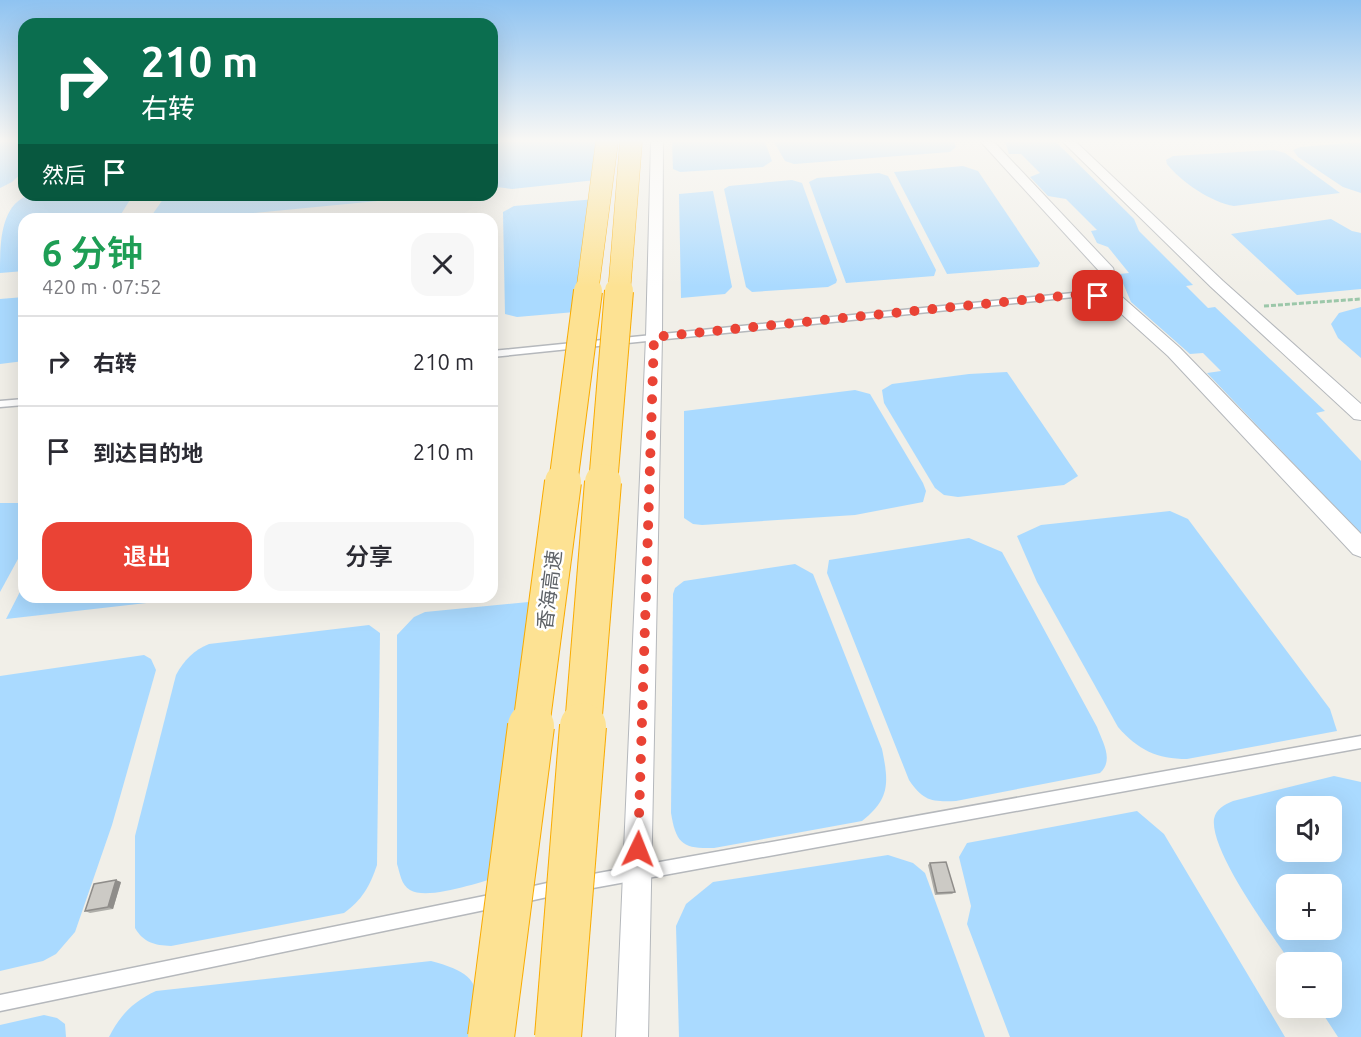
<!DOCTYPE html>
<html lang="zh">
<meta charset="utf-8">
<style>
:root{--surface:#fff;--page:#f7f7f7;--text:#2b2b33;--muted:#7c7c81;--line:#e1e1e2;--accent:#ea4335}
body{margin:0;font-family:Ubuntu,"Noto Sans SC",sans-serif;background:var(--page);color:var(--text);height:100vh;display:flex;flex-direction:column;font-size:22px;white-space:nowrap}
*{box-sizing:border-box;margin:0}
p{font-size:20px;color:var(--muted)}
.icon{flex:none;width:33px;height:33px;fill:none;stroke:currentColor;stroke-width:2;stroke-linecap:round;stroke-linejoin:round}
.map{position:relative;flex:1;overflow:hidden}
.drawer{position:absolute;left:18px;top:213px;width:480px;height:390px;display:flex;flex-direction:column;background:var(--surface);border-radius:18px;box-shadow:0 6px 24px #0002}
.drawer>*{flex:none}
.hud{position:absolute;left:18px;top:18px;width:480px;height:183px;border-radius:18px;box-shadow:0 6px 24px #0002;background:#0b6e4f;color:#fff;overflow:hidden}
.tools{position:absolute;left:1276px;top:796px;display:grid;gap:12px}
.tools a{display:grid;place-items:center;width:66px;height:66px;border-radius:12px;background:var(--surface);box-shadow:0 6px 24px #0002;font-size:30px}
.pin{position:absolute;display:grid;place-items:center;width:51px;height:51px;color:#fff;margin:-26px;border-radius:12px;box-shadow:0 3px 9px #0006}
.me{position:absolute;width:66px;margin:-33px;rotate:2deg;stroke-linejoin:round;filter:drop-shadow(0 0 4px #0008)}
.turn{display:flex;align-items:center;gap:21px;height:126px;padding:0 24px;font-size:27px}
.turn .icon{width:78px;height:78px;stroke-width:2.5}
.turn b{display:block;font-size:42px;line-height:51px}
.then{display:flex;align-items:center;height:57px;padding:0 24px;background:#0003;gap:12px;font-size:22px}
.round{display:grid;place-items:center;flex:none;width:63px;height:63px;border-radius:18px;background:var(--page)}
.headline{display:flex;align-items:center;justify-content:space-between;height:102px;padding:0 24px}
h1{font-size:36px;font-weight:600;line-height:45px;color:#1e9e55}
.button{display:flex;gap:12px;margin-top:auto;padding:12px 24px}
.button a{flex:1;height:69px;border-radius:18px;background:var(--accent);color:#fff;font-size:24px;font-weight:600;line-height:69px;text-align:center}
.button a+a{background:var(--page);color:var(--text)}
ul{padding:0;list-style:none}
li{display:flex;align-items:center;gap:18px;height:90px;padding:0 24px;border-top:2px solid var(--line)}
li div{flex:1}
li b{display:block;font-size:22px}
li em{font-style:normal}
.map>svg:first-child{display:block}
.water{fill:#aadaff;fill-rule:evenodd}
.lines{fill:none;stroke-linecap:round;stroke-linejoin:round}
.service-casing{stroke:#b5b8bc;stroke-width:3}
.minor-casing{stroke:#b5b8bc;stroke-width:2}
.path{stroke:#9cc7a9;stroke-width:3;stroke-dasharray:5 2;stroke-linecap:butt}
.service{fill:#fff;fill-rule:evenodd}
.minor{fill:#fff;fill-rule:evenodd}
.motorway-bridge-far3-casing{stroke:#f9ab00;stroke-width:23;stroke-linecap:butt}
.motorway-bridge-far2-casing{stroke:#f9ab00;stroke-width:30;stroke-linecap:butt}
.motorway-bridge-far1-casing{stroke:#f9ab00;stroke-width:38;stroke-linecap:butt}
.motorway-bridge-casing{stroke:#f9ab00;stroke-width:48;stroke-linecap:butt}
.motorway-bridge-far3{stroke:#fde293;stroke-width:22}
.motorway-bridge-far2{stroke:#fde293;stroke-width:28}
.motorway-bridge-far1{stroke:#fde293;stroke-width:36}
.motorway-bridge{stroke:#fde293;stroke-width:46}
.wall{fill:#afaea9}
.shaded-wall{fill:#8f8d8a}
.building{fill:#cccac5;stroke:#8f8d8a;stroke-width:1.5}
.route{stroke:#ea4335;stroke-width:10;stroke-dasharray:0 18}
.labels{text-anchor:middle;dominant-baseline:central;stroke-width:5;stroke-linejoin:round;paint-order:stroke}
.street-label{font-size:20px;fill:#5f6368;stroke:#fff}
</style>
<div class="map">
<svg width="1361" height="1037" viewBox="0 0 1361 1037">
<rect width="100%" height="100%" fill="#f1efe8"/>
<!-- water -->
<g class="water">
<polygon points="0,142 24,142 24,171 12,182 0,188"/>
<polygon points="497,142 600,142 596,180 512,189 497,187 495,183"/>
<polygon points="672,142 765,142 772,161 763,167 680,172 673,169"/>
<polygon points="774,142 954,142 956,147 950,152 794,164 785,161"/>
<polygon points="1005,142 1056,142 1134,219 1139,231 1193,285 1186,286 1208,308 1215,307 1325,411 1316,413 1361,461 1361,534 1207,373 1221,371 1203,353 1190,354 1131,302 1119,274 1129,273 1108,247 1097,243 1091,231 1097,230 1066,199 1048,196 1030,177 1040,173 1021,154 1009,154"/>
<polygon points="1361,142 1361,193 1343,187 1298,157 1293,150 1300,147"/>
<path d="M 1274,150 L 1285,153 L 1340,193 L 1234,206 C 1212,203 1180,181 1167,164 L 1166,160 L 1173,156 Z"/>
<polygon points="963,166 978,171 1040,263 1038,267 947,274 894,172"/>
<polygon points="879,173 888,176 936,270 934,276 846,283 809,182 817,178"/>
<polygon points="792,180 802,183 837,280 836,283 828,287 752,292 746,287 724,189 729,186"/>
<polygon points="713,191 732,287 725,294 681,298 679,194"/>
<path d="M 29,195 L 133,195 L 118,219 L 24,219 L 24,271 L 0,273 C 0,244 0,205 29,195 Z"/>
<polygon points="166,195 379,195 378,201 191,219 154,219 152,215"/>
<polygon points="596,199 575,312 517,317 505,314 503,212 514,206"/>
<polygon points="1331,219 1352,231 1361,233 1361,289 1297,295 1231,234"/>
<polygon points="24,297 24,361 0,364 0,299"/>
<polygon points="1361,307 1361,358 1338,338 1331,324 1339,313"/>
<polygon points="1007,372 1078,476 1064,485 958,497 944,495 935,488 884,403 882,390 892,384 969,374"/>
<polygon points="855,390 870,394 923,483 926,491 923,502 855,515 702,525 693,524 684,518 684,411"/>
<polygon points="0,503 24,503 24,548 0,592"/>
<path d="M 1170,511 L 1188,519 L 1330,709 L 1337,731 L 1187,759 C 1157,759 1138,750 1118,727 L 1037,582 L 1017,536 L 1041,525 Z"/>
<path d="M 969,538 L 1002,552 L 1097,727 C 1103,743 1114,760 1100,773 L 956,801 C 932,802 923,801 909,780 L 827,573 L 829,560 Z"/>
<path d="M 795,564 L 813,574 L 882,749 C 889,783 890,799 862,821 L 714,848 C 683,849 676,844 671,813 L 673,594 L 675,588 L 684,581 Z"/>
<polygon points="24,584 24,597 199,597 6,619"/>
<path d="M 539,601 L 503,876 C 482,881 428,901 410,890 C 401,885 400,873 397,864 L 397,635 L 414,617 L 425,612 Z"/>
<path d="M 369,625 L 380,633 L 377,865 C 370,886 362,900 344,913 L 171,946 C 154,945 144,943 135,928 L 135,836 L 176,675 C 184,660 194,650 209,644 Z"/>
<polygon points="144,655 151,659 156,670 112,825 75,932 56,954 43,961 0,971 0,676"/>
<path d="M 1334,776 L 1361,782 L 1361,1037 L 1338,1037 L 1319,1008 L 1332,1008 L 1332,963 L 1291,963 C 1271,933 1210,852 1214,819 C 1216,809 1224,805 1233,801 ZM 1287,807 L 1332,807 L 1332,852 L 1287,852 ZM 1287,885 L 1332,885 L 1332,930 L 1287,930 Z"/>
<polygon points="1137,811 1164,834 1285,1037 1010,1037 967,924 971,906 959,857 967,843"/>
<polygon points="888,855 913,863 925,873 985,1037 679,1037 676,926 686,904 713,882"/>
<path d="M 431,961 C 484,975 479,988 472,1037 L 109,1037 C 120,1015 134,1001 156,991 Z"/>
<polygon points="44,1015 57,1018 65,1024 66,1037 0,1037 0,1025"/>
</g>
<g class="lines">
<defs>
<g id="service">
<polygon points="1083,292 1113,296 1117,298 1113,300 1083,296 492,357 492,351"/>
<polygon points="24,399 24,405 0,407 0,401"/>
<polygon points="1361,736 1361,748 582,890 577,888 575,883 577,878 582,876"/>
<polygon points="561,880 566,882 568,887 566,892 561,894 520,903 515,901 513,896 515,891 520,889"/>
<polygon points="499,893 504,895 506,900 504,905 499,907 0,1011 0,995"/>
</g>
<g id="minor">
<polygon points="651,142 663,142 662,337 648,1037 616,1037 646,337"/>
<polygon points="981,142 994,142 1113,268 1121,296 1180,348 1361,534 1361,557 1353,554 1168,356 1107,301 1100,272"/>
<polygon points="1063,142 1076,142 1223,281 1361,404 1361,420 1354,419 1211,287"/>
</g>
</defs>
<!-- service casing -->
<use href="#service" class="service-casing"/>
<!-- minor casing -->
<use href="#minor" class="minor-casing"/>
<!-- path -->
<polyline class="path" points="1264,306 1361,299"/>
<!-- service -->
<use href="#service" class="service"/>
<!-- minor -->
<use href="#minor" class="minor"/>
<defs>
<g id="motorway-bridge-far3">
<polyline points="587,293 607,142"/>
<polyline points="619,293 631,142"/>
</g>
<g id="motorway-bridge-far2">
<polyline points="563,484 588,291"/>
<polyline points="603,484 619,291"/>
</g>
<g id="motorway-bridge-far1">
<polyline points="531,727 563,482"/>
<polyline points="583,727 603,482"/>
</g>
<g id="motorway-bridge">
<polyline points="491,1037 531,726"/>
<polyline points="558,1037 583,726"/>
</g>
</defs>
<!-- motorway-bridge-far3 casing -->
<use href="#motorway-bridge-far3" class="motorway-bridge-far3-casing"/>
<!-- motorway-bridge-far2 casing -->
<use href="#motorway-bridge-far2" class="motorway-bridge-far2-casing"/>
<!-- motorway-bridge-far1 casing -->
<use href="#motorway-bridge-far1" class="motorway-bridge-far1-casing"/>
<!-- motorway-bridge casing -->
<use href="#motorway-bridge" class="motorway-bridge-casing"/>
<!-- motorway-bridge-far3 -->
<use href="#motorway-bridge-far3" class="motorway-bridge-far3"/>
<!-- motorway-bridge-far2 -->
<use href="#motorway-bridge-far2" class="motorway-bridge-far2"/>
<!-- motorway-bridge-far1 -->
<use href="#motorway-bridge-far1" class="motorway-bridge-far1"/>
<!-- motorway-bridge -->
<use href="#motorway-bridge" class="motorway-bridge"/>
</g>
<!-- wall -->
<g class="wall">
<polygon points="930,863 955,892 952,894 935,895 928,865"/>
<polygon points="121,882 113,909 90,913 85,911"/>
</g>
<!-- shaded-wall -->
<polygon class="shaded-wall" points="116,880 121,882 113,909 108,907"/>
<!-- building -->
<g class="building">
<polygon points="946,862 955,892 937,893 930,863"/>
<polygon points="116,880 108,907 85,911 94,884"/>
</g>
<!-- sky -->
<linearGradient id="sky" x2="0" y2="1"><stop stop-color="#8fc3f1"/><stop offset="0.49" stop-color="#f9f8f5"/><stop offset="1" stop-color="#f9f8f5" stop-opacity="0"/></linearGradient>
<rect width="1361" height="287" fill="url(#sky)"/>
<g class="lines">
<!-- route -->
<polyline class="route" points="638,849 654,337 1083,294 1098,296"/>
</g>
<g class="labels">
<!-- street labels -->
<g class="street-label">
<text transform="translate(549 590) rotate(-83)">香海高速</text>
</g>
</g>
</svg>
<div class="tools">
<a><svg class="icon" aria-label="sound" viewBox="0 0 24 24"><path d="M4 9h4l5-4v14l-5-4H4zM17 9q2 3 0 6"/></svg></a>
<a>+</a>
<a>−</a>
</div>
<div class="pin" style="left:1098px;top:296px;background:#d93025"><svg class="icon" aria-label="arrive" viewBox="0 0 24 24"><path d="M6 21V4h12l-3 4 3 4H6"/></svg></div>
<svg class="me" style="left:638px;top:849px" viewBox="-20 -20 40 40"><path d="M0-17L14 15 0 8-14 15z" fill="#ea4335" stroke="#fff" stroke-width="4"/></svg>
<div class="hud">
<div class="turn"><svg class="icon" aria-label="right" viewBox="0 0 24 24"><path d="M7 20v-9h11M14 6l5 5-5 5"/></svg><div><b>210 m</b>右转</div></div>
<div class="then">然后<svg class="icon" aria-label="arrive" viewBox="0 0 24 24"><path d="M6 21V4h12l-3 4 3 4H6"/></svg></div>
</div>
<section class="drawer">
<div class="headline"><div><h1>6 分钟</h1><p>420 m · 07:52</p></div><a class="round"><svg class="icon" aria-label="close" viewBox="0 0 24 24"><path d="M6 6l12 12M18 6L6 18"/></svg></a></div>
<ul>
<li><svg class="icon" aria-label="right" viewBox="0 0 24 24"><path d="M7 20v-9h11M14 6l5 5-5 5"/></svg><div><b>右转</b></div><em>210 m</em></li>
<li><svg class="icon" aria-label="arrive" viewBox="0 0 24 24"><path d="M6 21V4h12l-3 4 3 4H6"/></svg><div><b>到达目的地</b></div><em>210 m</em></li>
</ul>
<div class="button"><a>退出</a><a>分享</a></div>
</section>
</div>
